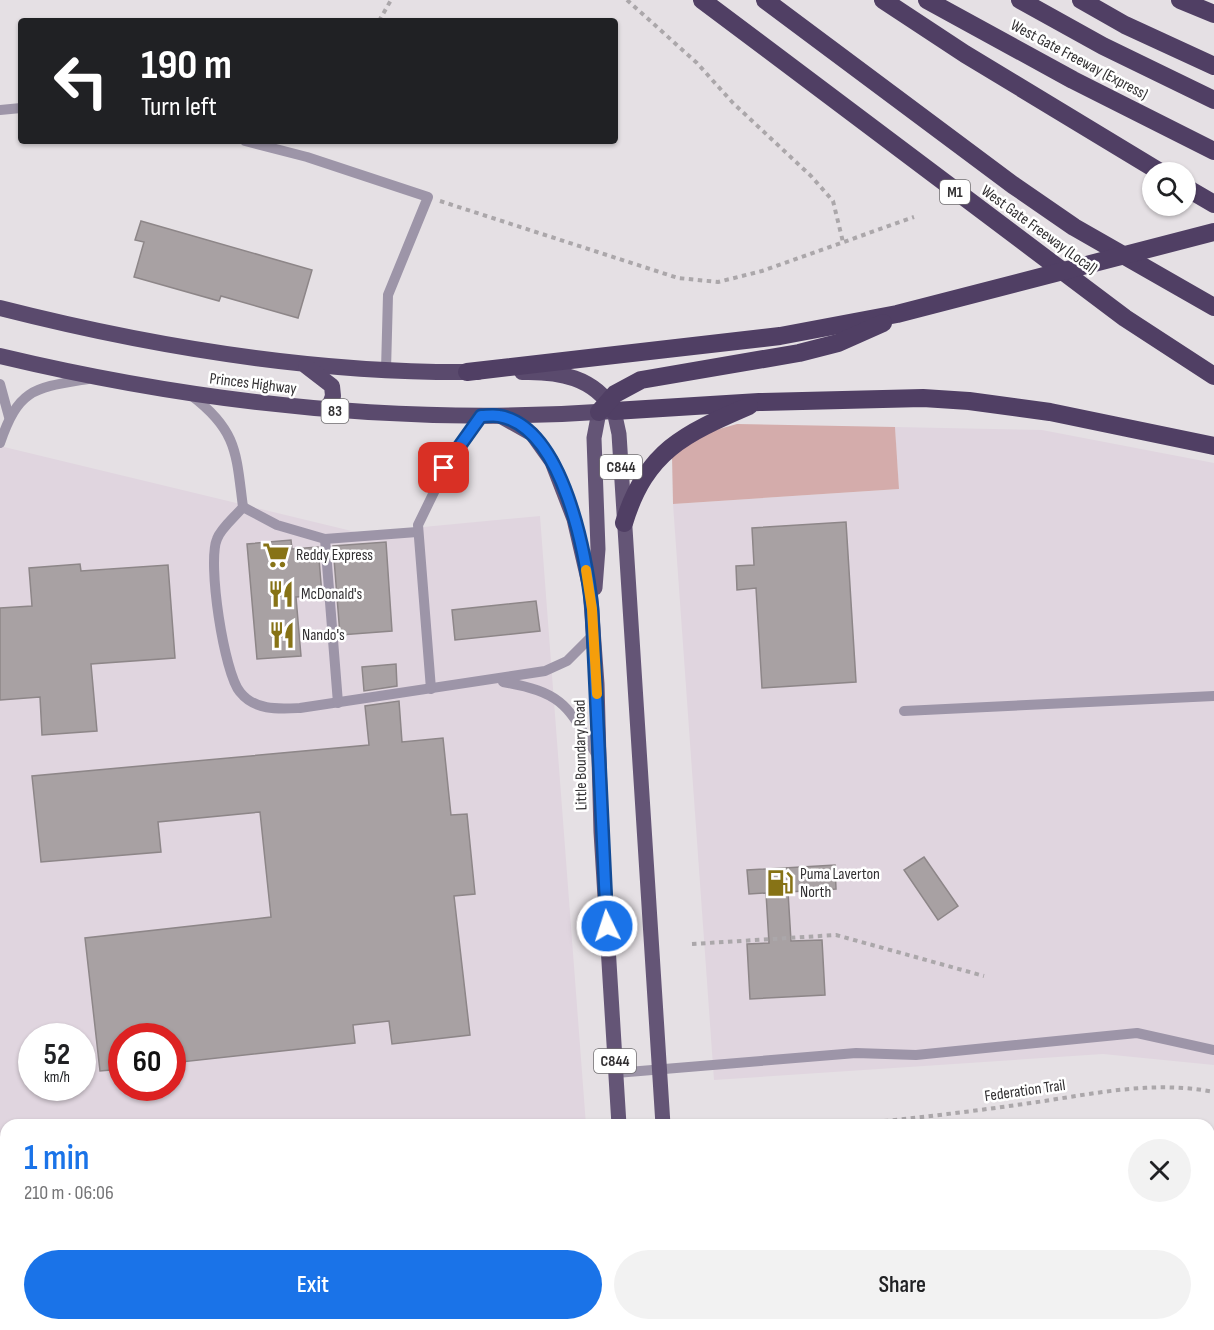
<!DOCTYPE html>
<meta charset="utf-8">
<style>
:root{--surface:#fff;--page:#f2f2f2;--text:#202124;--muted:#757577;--accent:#1a73e8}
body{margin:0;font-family:"Sofia Sans Condensed",sans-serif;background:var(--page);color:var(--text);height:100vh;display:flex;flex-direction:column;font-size:22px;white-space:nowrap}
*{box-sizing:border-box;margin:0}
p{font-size:20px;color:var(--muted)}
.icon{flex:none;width:33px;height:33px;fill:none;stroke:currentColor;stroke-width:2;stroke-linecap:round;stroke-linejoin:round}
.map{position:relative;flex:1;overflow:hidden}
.side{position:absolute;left:0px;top:1119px;width:1215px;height:212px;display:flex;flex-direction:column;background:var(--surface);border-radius:18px 18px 0 0;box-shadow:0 2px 4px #0004}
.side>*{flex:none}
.hud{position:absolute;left:18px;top:18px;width:600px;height:126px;border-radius:6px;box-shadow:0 2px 4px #0004;background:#202124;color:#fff;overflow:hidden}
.buttons{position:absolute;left:1142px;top:162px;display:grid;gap:12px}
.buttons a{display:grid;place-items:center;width:54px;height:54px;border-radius:50%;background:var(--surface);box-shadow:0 2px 4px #0004;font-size:30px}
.speed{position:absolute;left:18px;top:1023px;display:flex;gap:12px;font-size:30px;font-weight:700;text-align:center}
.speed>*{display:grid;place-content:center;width:78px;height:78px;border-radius:50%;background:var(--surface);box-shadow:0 2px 4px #0004;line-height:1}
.speed small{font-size:15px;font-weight:400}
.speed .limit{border:9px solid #d22;background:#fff;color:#111}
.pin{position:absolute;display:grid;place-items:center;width:51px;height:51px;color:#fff;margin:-26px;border-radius:12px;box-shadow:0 3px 9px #0006}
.me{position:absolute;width:66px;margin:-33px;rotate:356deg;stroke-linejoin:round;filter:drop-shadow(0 0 4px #0008)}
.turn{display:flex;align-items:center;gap:21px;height:126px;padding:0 24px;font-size:27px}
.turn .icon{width:78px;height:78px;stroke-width:2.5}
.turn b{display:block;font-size:42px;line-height:51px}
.round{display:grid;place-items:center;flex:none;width:63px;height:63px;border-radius:32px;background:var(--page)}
.summary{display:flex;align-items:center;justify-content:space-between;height:102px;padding:0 24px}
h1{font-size:36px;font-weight:600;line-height:45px;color:var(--accent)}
.cta{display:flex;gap:12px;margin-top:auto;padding:12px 24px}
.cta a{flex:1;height:69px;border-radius:36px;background:var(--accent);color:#fff;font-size:24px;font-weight:600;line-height:69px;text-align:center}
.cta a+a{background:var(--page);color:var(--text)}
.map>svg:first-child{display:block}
.built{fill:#e0d5df;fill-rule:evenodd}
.green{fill:#d4acab}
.building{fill:#a8a1a3;stroke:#8d8688;stroke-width:1.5}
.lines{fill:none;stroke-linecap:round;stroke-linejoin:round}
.path{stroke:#aba7aa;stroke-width:4;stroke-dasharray:4.5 4.5;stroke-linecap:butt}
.service{stroke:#9d95a8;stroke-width:10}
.primary{stroke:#645576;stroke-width:15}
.trunk{stroke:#5a4a6d;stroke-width:16}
.motorway{stroke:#503f64;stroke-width:18}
.route-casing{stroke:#114b97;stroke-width:15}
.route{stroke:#1a73e8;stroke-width:10}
.slow{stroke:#f59e0b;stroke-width:10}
.labels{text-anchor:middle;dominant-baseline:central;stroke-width:5;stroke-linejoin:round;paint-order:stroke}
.shield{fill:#fff;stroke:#706e70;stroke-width:1.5}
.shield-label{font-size:15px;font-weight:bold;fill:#323032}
.street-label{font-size:16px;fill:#323032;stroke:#fff}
.poi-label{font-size:16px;fill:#323032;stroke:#fff;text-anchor:start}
</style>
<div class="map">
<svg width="1214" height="1330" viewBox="0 0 1214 1330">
<rect width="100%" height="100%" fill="#e5e0e4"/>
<!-- built -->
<g class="built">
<polygon points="895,427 1042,430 1214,463 1214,1065 1103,1054 714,1080 673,504 899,489"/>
<path d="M 0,446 L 360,533 L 540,516 L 586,1125 L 6,1125 L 6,1171 L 0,1172 ZM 32,1036 L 82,1036 L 82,1088 L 32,1088 ZM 122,1036 L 172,1036 L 172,1088 L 122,1088 Z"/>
<polygon points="1209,1180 1214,1182 1214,1330 690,1330 690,1325 1209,1324"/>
<polygon points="6,1289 6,1324 599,1324 599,1330 0,1330 0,1290"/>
</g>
<!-- green -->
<polygon class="green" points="737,424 895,427 899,489 673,504 672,456 705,433"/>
<!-- building -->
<g class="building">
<polygon points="141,221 312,270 298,318 221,296 219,301 134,277 144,242 135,240"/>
<polygon points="846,522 856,682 762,688 756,588 737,590 736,566 754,565 752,528"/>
<polygon points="291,540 292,549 318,547 322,595 296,597 301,656 257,659 247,544"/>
<polygon points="386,542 392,631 340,635 333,546"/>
<polygon points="80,564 81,571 168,565 175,658 91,664 97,731 42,735 40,697 0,700 0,608 32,606 29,568"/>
<polygon points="536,601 540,631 455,640 452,610"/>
<polygon points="396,664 397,686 364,691 362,667"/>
<polygon points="399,701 402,742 443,738 451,815 467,814 475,894 454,896 470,1035 392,1044 389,1021 353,1025 355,1043 172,1063 172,1036 122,1036 122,1069 100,1071 85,938 271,917 260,812 158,822 161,852 41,862 32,776 369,745 365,706"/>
<polygon points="924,857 958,906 938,920 904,870"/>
<polygon points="835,865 836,889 788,892 791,941 822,940 825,995 750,999 747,944 769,943 766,893 749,894 747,870"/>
</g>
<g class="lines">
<!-- path -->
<g class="path">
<polyline points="627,0 697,63 733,103 811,176 833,201 843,242"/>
<polyline points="379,21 391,0"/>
<polyline points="440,201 678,278 718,282 762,271 914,217"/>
<polyline points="692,944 836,935 984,976"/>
<polyline points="677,1123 704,1122 704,1125"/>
<path d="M 839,1125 C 904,1120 967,1112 1031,1103 C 1093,1094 1152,1080 1214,1092"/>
<polyline points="0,1211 6,1210"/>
</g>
<!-- service -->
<g class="service">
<polyline points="0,110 21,108"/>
<polyline points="245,141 307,157 428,197 388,295 386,370"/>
<polyline points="0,384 9,417"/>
<path d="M 192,396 C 238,431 236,454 243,507 C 235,517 221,528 217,539 C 207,562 224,673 240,692 C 255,711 279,709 300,708 L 545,671 L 567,661 L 593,635"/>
<path d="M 0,443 C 19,388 34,388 88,379"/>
<polyline points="243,507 277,525 325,539 417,532"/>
<polyline points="325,539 338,703"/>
<path d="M 503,682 C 566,693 568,707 599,759"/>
<polyline points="431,689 418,525 453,453 481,416"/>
<polyline points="904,711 1214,696"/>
<polyline points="616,1073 856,1053 916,1055 1137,1033 1214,1050"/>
</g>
<!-- primary -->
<g class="primary">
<polyline points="614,411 619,434 663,1125"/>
<polyline points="500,416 532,434 552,462 574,519 590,588 597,684 601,832 619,1125"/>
<polyline points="595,588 598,549 594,438 599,412"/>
<polyline points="633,1324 633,1330"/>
<polyline points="676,1324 676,1330"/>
</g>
<!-- trunk -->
<g class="trunk">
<path d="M 0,308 C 157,348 316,374 478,372"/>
<path d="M 0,356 C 201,404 407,426 614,411 C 594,377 559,371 522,372"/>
<polyline points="306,366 332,386 333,396 328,410"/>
</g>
<!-- motorway -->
<g class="motorway">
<polyline points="702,0 1125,318 1214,376"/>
<polyline points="765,0 1013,185 1074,227 1214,307"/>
<polyline points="883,0 965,54 1160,172"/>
<polyline points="927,0 1073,80 1214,151"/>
<polyline points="1020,0 1103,46 1214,100"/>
<polyline points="1081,0 1125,25 1214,66"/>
<polyline points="1180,0 1214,14"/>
<polyline points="1185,187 1214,204"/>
<polyline points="467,372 780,336 897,314 1214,232"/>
<polyline points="614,411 759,402 923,398 969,401 1050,412 1214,446"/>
<polyline points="599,412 615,394 641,380 799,353 838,343 883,323"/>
<path d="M 624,523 C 646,451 684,434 749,406"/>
</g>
</g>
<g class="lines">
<defs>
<path id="route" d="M 444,468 L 481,416 C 486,416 494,415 499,416 C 564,427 586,556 592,609 L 607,926"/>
</defs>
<!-- route casing -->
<use href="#route" class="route-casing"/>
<!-- route -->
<use href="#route" class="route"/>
<!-- slow -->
<polyline class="slow" points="586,570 592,609 597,694"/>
</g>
<!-- icons -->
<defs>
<symbol id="supermarket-bare" viewBox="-9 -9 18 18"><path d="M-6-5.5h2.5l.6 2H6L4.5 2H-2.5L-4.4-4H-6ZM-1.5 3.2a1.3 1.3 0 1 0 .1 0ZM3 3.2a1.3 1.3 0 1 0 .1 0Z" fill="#877316" stroke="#fff" stroke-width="2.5" paint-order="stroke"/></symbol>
<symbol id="restaurant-bare" viewBox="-9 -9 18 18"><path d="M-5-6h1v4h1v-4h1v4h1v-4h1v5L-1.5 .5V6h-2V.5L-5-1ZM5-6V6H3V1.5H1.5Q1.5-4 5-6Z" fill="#877316" stroke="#fff" stroke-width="2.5" paint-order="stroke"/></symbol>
<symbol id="fuel-bare" viewBox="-9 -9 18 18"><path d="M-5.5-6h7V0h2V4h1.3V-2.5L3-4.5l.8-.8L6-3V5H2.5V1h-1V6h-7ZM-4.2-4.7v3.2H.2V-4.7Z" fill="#877316" stroke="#fff" stroke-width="2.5" paint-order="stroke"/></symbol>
</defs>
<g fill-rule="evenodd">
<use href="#supermarket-bare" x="257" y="536" width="38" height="38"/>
<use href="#restaurant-bare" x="262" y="575" width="38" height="38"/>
<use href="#restaurant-bare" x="263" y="616" width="38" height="38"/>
<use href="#fuel-bare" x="761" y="864" width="38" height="38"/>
</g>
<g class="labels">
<!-- shield labels -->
<g class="shield">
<rect x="940" y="180" width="30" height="24" rx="4.5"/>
<rect x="321.5" y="399" width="27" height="24" rx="4.5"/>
<rect x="600" y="455" width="42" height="24" rx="4.5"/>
<rect x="594" y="1049" width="42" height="24" rx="4.5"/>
</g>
<g class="shield-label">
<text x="955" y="192">M1</text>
<text x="335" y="411">83</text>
<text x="621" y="467">C844</text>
<text x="615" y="1061">C844</text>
</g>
<!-- street labels -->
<g class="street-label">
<text transform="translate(1079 60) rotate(28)">West Gate Freeway (Express)</text>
<text transform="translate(1039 230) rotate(36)">West Gate Freeway (Local)</text>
<text transform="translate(253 384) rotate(7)">Princes Highway</text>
<text transform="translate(581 755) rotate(-91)">Little Boundary Road</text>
<text transform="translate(1025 1091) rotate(-8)">Federation Trail</text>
</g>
<!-- poi labels -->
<g class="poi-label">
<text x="296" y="555">Reddy Express</text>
<text x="301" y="594">McDonald's</text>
<text x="302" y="635">Nando's</text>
<text x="800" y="874">Puma Laverton<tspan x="800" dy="18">North</tspan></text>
</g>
</g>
</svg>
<div class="buttons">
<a><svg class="icon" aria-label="search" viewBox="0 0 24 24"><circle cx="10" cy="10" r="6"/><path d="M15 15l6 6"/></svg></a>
</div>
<div class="speed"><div>52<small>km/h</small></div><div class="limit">60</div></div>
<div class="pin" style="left:444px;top:468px;background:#d93025"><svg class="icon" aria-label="arrive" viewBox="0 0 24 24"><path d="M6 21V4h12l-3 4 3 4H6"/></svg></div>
<svg class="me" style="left:607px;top:926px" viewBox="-20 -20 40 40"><circle r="17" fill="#1a73e8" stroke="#fff" stroke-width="3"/><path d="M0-11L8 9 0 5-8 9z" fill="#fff"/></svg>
<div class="hud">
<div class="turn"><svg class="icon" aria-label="left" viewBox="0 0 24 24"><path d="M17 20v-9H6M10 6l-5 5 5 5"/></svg><div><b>190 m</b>Turn left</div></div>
</div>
<section class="side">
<div class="summary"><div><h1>1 min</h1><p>210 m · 06:06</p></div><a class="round"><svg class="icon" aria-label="close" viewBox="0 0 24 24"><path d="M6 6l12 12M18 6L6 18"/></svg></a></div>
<div class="cta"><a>Exit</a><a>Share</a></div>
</section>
</div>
